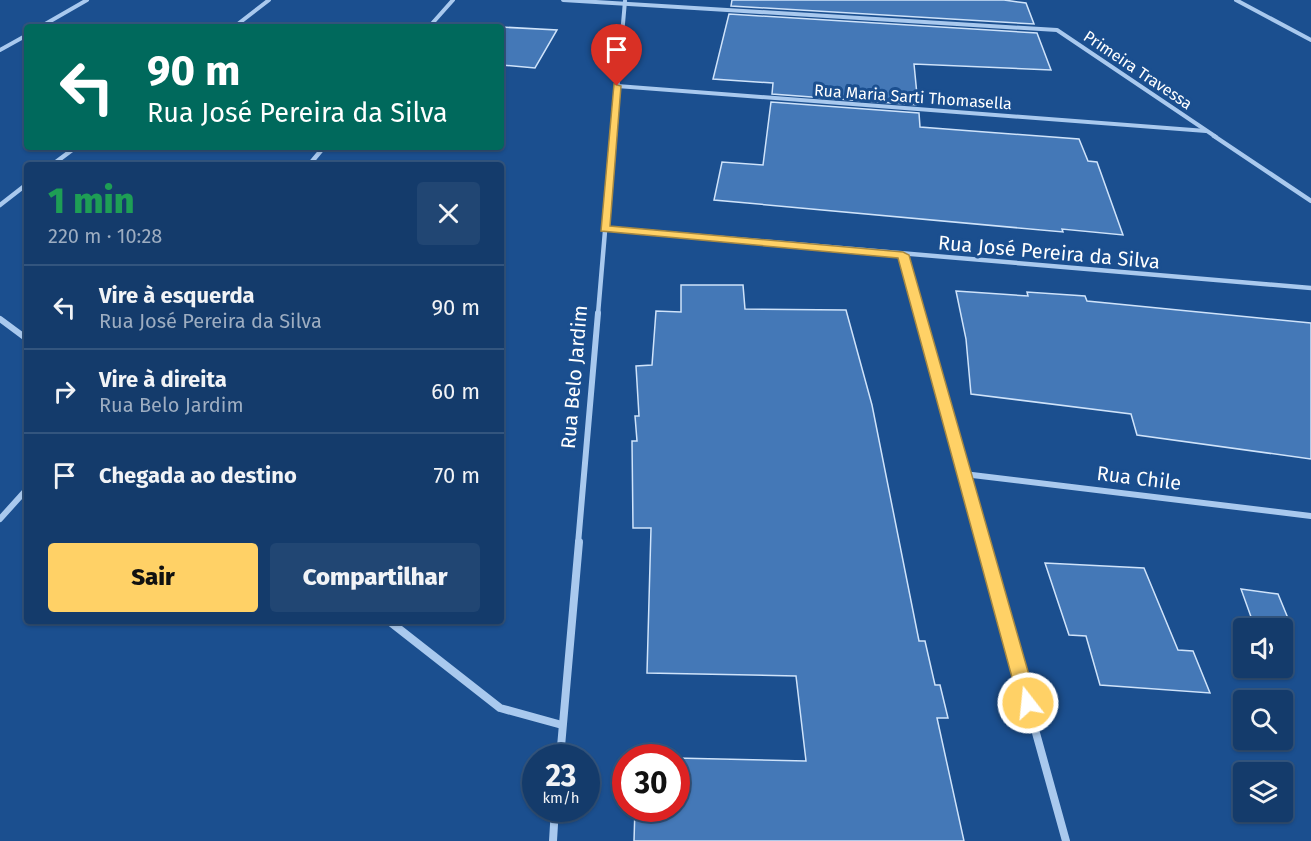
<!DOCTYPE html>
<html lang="pt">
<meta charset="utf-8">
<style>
:root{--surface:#143b6b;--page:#214673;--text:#f1f3f6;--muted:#9dadc1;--line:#33557e;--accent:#ffd166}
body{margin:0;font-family:"Fira Sans",sans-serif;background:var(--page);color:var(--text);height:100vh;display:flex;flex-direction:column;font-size:22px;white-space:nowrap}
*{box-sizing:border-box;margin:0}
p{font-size:20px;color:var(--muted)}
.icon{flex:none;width:33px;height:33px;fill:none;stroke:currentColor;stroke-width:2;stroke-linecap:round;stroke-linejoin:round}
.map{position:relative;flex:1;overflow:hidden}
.details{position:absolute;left:24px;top:162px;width:480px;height:462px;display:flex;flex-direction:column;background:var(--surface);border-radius:6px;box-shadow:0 2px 4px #0004,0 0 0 2px var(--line)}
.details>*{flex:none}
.banner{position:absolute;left:24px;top:24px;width:480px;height:126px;border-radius:6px;box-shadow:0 2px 4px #0004,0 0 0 2px var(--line);background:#00695c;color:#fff;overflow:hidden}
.fabs{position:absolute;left:1233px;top:618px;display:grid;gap:12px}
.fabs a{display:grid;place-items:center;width:60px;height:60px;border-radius:6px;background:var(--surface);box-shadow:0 2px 4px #0004,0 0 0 2px var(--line);font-size:30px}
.speed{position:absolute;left:522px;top:744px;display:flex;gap:12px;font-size:30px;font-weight:700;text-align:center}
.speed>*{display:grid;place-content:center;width:78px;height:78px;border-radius:50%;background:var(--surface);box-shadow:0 2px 4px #0004,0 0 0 2px var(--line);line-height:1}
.speed small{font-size:15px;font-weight:400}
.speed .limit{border:9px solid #d22;background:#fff;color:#111}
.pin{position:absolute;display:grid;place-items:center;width:51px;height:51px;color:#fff;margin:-62px -26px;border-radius:50% 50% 50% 0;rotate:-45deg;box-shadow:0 0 6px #0007}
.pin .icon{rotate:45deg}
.me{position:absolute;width:66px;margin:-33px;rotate:344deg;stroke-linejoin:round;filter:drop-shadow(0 0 4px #0008)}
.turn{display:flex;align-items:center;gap:21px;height:126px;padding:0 24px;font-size:27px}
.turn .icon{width:78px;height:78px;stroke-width:2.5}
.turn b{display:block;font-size:42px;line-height:51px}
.round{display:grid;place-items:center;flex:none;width:63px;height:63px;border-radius:6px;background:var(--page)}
.overview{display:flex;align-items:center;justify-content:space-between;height:102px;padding:0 24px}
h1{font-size:36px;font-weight:800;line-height:45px;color:#1e9e55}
.action{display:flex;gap:12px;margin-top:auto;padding:12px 24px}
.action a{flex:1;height:69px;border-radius:6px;background:var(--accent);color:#111;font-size:24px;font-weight:800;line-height:69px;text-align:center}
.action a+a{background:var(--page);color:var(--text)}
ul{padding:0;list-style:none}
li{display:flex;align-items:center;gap:18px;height:84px;padding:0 24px;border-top:2px solid var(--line)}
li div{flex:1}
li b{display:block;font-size:22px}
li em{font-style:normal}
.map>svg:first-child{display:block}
.building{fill:#4478b7;stroke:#cfe3fa;stroke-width:1.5}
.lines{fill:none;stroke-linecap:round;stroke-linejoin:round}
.street-far3{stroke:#a9c9ee;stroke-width:4}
.street-far2{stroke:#a9c9ee;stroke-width:4.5}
.street-far1{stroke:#a9c9ee;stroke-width:6}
.street{stroke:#a9c9ee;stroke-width:8}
.route{fill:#ffd166;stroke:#a68842;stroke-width:1.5}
.labels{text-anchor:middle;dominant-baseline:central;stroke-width:6;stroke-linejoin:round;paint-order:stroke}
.far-street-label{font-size:16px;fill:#fff;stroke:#1b4f8f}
.street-label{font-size:20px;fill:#fff;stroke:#1b4f8f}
</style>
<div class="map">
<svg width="1311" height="841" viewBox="0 0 1311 841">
<rect width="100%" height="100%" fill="#1b4f8f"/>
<!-- building -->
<g class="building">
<polygon points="732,0 1004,0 1026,3 1034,24 731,6"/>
<polygon points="729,14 1037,33 1051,70 914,64 918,105 772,94 773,83 713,79"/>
<polygon points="501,27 557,30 535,68 501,65"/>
<polygon points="771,102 919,113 920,127 1079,139 1088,161 1097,162 1123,235 1062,229 1063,232 714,200 722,162 763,165"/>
<polygon points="681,285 743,285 745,309 846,310 872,405 919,641 925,641 935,685 940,685 948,718 937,718 964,841 634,841 635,808 676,808 676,758 806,761 796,676 647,673 651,528 633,528 632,441 637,441 635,416 639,416 636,366 652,365 656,311 681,312"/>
<polygon points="956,291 1028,296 1027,292 1085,296 1087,301 1311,323 1311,459 1137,435 1131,414 971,394 966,339"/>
<polygon points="1045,563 1144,568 1178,650 1193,651 1210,693 1100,685 1086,636 1069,635"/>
<polygon points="1241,589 1278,594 1292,628 1255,628"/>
</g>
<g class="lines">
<!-- street-far3 -->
<g class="street-far3">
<polyline points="563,0 1057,30 1216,137"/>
<polyline points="1236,0 1311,40"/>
<polyline points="40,27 87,0"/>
<polyline points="234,27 269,0"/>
<polyline points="429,27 453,0"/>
<polyline points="0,50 27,35"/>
<polyline points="617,86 1206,131"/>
<polyline points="613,137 625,1"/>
</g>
<!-- street-far2 -->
<g class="street-far2">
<polyline points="1214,136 1311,201"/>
<polyline points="52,165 76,147"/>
<polyline points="309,165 324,147"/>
<polyline points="0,205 27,184"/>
<polyline points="605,228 1311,288"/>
<polyline points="903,255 919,314"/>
<polyline points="598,314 613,136"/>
</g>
<!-- street-far1 -->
<g class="street-far1">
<polyline points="919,313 983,544"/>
<polyline points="0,319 27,339"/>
<polyline points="964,474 1311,516"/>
<polyline points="0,519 27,489"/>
<polyline points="578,544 598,313"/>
</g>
<!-- street -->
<g class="street">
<polyline points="983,542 1066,841"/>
<polyline points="389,621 500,708 562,725"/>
<polyline points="560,758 579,542"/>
<polyline points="553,841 555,808"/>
</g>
</g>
<!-- route -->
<polygon class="route" points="614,84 621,86 610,226 903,252 909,255 1037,703 1034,709 1028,712 1021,709 1019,703 898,258 601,231"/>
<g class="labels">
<!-- far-street labels -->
<g class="far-street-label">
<text transform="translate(1138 70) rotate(34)">Primeira Travessa</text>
<text transform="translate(913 97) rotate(4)">Rua Maria Sarti Thomasella</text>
</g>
<!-- street labels -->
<g class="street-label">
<text transform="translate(1049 252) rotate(5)">Rua José Pereira da Silva</text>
<text transform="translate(574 377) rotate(-85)">Rua Belo Jardim</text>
<text transform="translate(1139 478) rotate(7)">Rua Chile</text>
</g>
</g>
</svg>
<div class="fabs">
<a><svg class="icon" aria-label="sound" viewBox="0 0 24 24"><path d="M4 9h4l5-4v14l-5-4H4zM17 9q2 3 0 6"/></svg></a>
<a><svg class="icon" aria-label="search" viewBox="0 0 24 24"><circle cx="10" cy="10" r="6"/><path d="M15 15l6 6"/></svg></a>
<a><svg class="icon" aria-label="layers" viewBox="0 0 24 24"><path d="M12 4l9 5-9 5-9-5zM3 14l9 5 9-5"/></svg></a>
</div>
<div class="speed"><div>23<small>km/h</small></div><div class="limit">30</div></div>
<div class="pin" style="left:617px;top:86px;background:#d93025"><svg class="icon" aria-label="arrive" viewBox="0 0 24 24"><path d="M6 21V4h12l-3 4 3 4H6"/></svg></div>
<svg class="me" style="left:1028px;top:703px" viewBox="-20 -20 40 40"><circle r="17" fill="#ffd166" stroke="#fff" stroke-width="3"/><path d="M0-11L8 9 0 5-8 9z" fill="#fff"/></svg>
<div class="banner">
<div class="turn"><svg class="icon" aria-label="left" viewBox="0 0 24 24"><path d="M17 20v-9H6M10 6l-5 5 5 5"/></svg><div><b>90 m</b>Rua José Pereira da Silva</div></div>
</div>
<section class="details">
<div class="overview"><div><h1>1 min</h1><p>220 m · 10:28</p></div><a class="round"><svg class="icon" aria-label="close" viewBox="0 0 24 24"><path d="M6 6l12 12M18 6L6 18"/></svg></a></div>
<ul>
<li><svg class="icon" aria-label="left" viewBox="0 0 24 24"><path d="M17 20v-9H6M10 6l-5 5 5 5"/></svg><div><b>Vire à esquerda</b><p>Rua José Pereira da Silva</p></div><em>90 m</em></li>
<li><svg class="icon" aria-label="right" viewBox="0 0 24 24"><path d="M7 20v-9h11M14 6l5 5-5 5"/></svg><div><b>Vire à direita</b><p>Rua Belo Jardim</p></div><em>60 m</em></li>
<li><svg class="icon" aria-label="arrive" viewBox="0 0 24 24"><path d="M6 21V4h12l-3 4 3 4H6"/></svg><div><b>Chegada ao destino</b></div><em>70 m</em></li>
</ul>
<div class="action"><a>Sair</a><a>Compartilhar</a></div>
</section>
</div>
